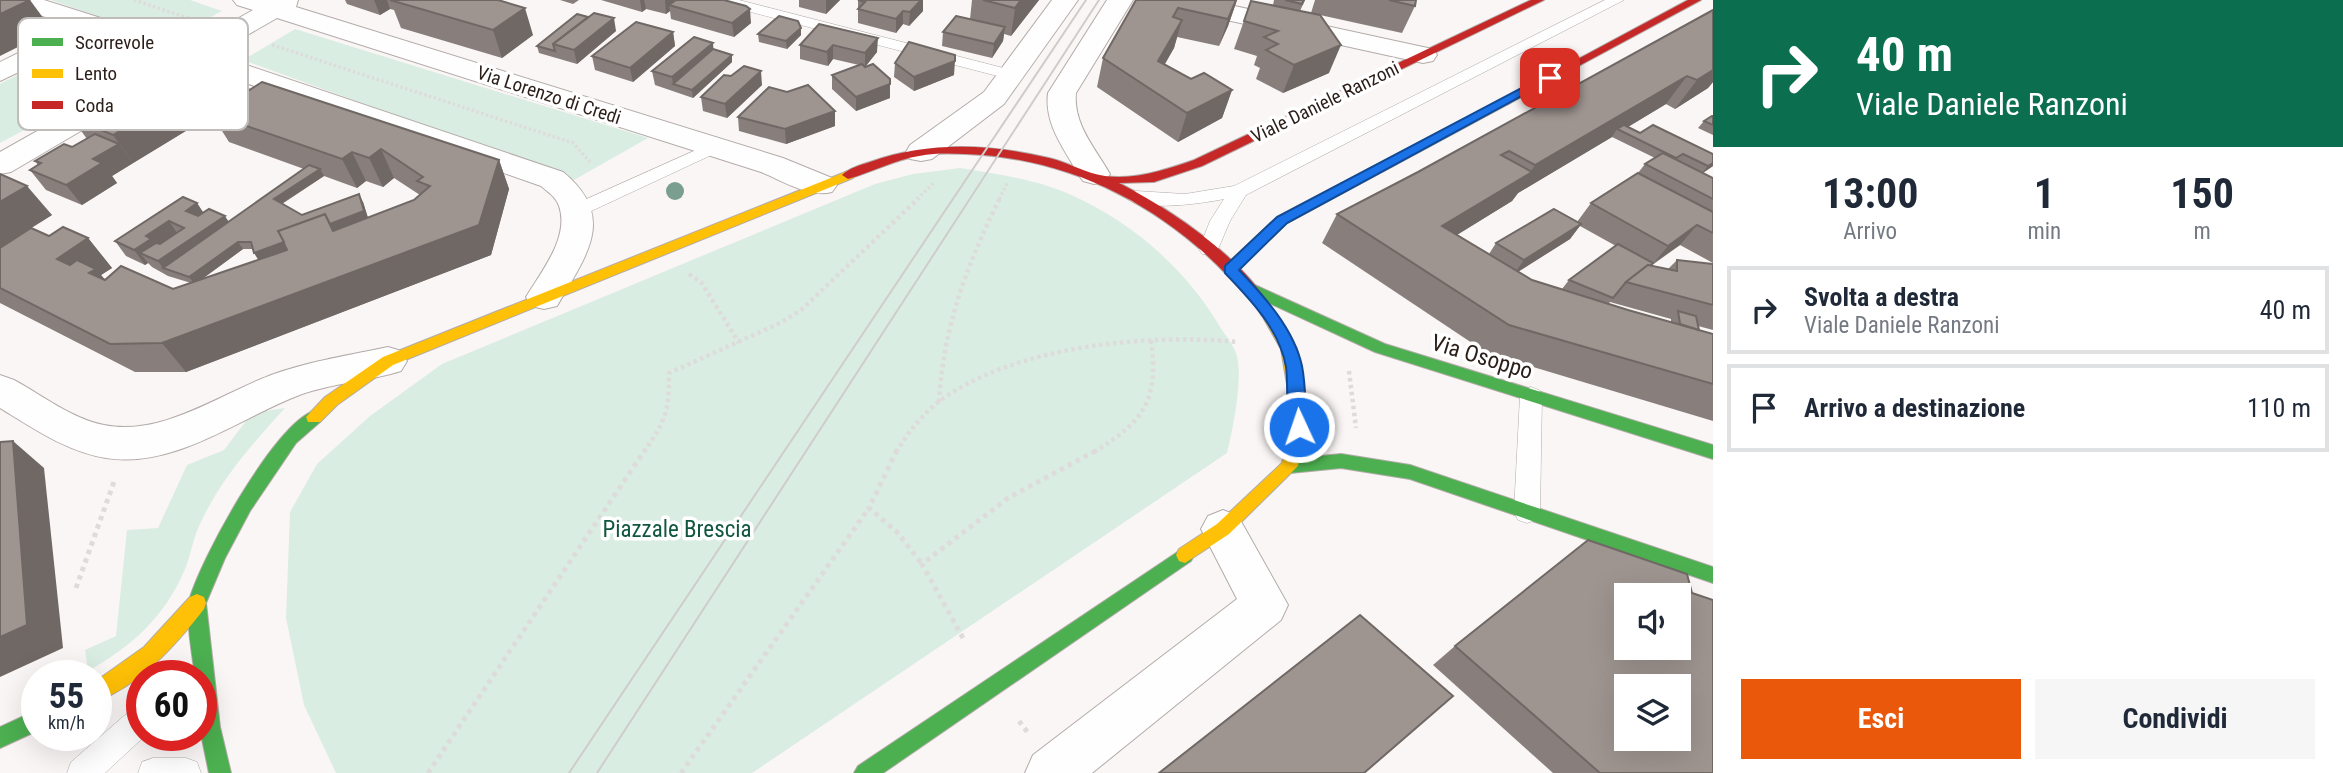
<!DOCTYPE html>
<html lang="it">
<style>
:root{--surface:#fff;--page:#f6f6f7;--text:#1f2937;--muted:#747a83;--line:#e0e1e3;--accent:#ea580c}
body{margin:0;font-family:"Roboto Condensed",sans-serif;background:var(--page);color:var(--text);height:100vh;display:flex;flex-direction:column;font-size:26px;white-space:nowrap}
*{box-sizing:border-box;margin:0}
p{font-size:23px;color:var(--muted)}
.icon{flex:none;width:38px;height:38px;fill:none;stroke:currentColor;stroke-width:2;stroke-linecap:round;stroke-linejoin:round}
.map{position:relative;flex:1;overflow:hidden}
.sheet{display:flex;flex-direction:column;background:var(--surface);width:630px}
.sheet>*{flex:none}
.guide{background:#0b6e4f;color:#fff;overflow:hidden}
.controls{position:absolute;left:1614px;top:583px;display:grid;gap:14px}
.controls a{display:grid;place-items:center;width:77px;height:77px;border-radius:0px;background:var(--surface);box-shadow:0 7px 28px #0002;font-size:35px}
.speed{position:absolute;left:21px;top:660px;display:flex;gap:14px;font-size:35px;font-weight:700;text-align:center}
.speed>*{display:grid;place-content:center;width:91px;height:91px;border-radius:50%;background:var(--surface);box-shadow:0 7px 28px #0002;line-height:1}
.speed small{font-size:18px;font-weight:400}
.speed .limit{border:10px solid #d22;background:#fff;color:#111}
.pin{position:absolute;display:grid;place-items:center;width:60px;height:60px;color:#fff;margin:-30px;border-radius:14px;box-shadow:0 4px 10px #0006}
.me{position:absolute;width:77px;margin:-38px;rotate:357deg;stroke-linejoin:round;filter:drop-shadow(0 0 5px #0008)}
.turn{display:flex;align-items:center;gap:24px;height:147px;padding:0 28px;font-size:32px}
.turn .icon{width:91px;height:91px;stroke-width:2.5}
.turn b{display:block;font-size:49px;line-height:60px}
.eta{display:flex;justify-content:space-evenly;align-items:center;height:119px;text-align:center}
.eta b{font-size:42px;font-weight:700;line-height:49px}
.action{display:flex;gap:14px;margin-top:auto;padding:14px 28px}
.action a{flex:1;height:80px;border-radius:0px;background:var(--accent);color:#fff;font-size:28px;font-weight:700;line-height:80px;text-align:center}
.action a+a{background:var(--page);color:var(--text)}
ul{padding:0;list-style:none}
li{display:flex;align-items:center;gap:21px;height:88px;margin:0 14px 10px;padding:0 14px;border:4px solid var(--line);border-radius:0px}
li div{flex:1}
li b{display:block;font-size:26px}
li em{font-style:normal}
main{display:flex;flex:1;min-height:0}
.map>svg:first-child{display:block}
.green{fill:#daede2}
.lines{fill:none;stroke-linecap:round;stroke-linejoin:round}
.lane-casing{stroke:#b3aba9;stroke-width:1}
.street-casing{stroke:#b3aba9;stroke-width:2}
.fast-casing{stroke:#b3aba9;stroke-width:2}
.slow-casing{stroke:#b3aba9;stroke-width:2}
.jam-casing{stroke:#b3aba9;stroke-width:2}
.path-far2{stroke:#dddcdb;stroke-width:3.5;stroke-dasharray:2.5 2.5;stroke-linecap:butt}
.path-far1{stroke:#dddcdb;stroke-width:4.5;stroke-dasharray:3.5 3.5;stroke-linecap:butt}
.path{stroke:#dddcdb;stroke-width:5;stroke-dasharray:4.5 4.5;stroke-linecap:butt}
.lane{fill:#fefefe;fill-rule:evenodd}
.street{fill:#fefefe;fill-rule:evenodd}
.fast{fill:#4caf50;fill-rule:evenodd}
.slow{fill:#ffc107;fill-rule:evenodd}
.jam{fill:#c62828;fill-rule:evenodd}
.tram{stroke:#cfcdcc;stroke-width:2}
.tree{fill:#7a9e90}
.wall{fill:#887f7c;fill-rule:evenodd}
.shaded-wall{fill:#6f6865}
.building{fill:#9e9490;stroke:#6f6865;stroke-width:2;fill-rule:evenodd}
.route{fill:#1a73e8;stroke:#114b97;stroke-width:2}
.labels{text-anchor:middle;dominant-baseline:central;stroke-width:7;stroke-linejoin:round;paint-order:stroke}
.far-street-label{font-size:19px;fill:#2b1e19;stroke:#fff}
.street-label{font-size:23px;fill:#2b1e19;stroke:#fff}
.park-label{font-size:23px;fill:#11563e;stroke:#fff}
.key{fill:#fff;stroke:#bfbcba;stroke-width:2}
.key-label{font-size:19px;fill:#2b1e19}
</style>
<main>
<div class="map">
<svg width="1713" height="773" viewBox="0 0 1713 773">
<rect width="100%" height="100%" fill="#faf6f5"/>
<!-- green -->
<g class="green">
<polygon points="51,0 190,0 222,11 167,41"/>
<polygon points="295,29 648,138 574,180 243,60"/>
<polygon points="75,45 140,68 0,143 0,84"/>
<path d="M 960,168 C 996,174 1036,179 1069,194 C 1133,222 1187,270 1222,330 C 1227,337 1233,345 1236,353 C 1244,375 1233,429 1227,453 L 752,773 L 336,773 L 304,705 L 286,618 L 290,512 L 317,464 L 370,416 L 442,364 L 875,184 L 913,174 Z"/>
<path d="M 285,408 C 253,443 220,480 200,524 C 193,538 191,555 185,569 C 165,617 132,646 88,671 L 85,650 L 116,636 L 127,530 L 158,528 L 187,465 L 224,450 L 252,413 Z"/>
</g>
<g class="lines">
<defs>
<g id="lane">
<polygon points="714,0 739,0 1019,72 1021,75 1013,80 716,3"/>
<path d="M 1605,0 L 1624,0 L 1246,195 L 1230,221 L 1216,254 L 1202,254 L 1199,249 L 1210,221 L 1224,199 C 1205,203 1139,213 1127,197 L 1136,191 L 1185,194 L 1234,186 Z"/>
<polygon points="714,142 723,147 720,151 585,214 571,214 568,210 571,206"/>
<polygon points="1531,387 1539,390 1542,396 1540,512 1536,520 1527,523 1518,520 1514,512 1520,396 1523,390"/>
<polygon points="142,704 142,735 146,735 105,773 67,773 71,762 132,709"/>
<polygon points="153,758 186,758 197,762 201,773 138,773 142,762"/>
</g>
<g id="street">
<path d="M 5,0 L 44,0 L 189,46 L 253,10 L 237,5 L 233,0 L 298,0 L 296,7 L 783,158 L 832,178 L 837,185 L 832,192 C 809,198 783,181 761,172 L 277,18 L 214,54 L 563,172 C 618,217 586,256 557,306 L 544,309 L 531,306 L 526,297 C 541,272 570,237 559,206 C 556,197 548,192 541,186 L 194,65 L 178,71 L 168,69 L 164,63 L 168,57 L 98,34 L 0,81 L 0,62 L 73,26 L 9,5 Z"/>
<polygon points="1052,0 1078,0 1004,104 932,159 921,161 910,159 906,152 910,145 984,92"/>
<path d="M 1107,0 L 1133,0 L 1076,93 C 1073,124 1095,148 1110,174 L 1105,181 L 1094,184 L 1083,181 L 1078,174 C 1064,148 1044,124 1048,93 Z"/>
<polygon points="1159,0 1207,0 1423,47 1433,49 1437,55 1433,61 1423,63 1172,8 1163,5"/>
<polygon points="120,87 130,90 134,96 130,102 11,172 0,174 0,152 110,90"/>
<path d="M 388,347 L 401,351 L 407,361 L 401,371 C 369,381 334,383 302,394 C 240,417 176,469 106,458 C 67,452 33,428 0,408 L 0,375 L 14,380 C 42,395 72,419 104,425 C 163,437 221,393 274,374 C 311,361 350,355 388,347 Z"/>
<polygon points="1223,510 1238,516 1288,605 1281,620 1092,773 1025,773 1033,755 1237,599 1201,529 1208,516"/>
</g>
<g id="fast">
<polygon points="1506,97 1512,101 1510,103 1287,223 1235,272 1225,272 1223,269 1225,266 1277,217"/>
<polygon points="1246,281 1385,344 1713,445 1713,459 1375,352 1241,290 1239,286"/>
<path d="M 314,411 L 320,412 L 322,417 L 320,422 L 296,443 L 250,511 L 225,558 L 206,603 L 220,727 L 231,773 L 209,773 L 201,734 L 201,676 L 195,676 C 193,659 185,615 189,601 C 200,560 275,423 314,411 Z"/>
<polygon points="1341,454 1410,465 1713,567 1713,583 1410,479 1341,468 1290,473 1284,471 1282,466 1284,461 1290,459"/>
<polygon points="1185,547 1191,549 1194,555 1191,561 883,773 854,773 858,766"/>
<polygon points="37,710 37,731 0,748 0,727"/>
</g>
<g id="slow">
<polygon points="848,171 854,175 853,178 393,365 337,405 320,422 308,422 306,417 325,397 383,357"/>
<polygon points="1267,307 1272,308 1297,349 1305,396 1307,427 1298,466 1229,534 1185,563 1179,561 1176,555 1179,549 1217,524 1282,463 1291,427 1289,396 1281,349 1260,312"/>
<path d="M 197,594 L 204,597 L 206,603 L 204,609 C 175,646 141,684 96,702 L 96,681 L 144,647 L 190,597 Z"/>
</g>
<g id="jam">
<path d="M 1531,0 L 1544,0 L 1202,166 L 1154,182 L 1119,183 C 1174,211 1243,258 1274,312 L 1267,317 L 1262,316 C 1253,300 1240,288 1227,275 C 1162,207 1077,163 983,155 C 962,154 940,152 919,156 C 894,160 872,172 848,179 L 842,175 C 849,168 861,165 870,162 C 929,141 989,144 1049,158 C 1067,162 1088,174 1105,176 C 1136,180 1165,170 1194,160 Z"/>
<polygon points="1688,0 1701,0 1510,103 1506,105 1500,101"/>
</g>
</defs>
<!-- lane casing -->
<use href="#lane" class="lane-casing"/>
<!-- street casing -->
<use href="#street" class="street-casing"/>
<!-- fast casing -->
<use href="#fast" class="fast-casing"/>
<!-- slow casing -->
<use href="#slow" class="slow-casing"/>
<!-- jam casing -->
<use href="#jam" class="jam-casing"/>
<!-- path-far2 -->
<g class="path-far2">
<polyline points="134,0 194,20"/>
<polyline points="272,45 573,143 590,162"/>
<polyline points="917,199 935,182"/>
<polyline points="999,199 1008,182"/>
</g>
<!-- path-far1 -->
<g class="path-far1">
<polyline points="689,274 701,282 739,343"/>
<polyline points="1349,371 1356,428"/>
<path d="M 939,402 C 943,328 967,264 1000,198"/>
<path d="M 644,452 C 666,420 669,412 669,373 L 780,323 L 801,310 L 919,198"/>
<path d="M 896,452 C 907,434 920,417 937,403 C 1011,346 1148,333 1238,342"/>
<path d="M 1094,452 C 1145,421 1159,399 1151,340"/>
</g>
<!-- path -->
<g class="path">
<polyline points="897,450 869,508 897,532 922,564"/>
<polyline points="76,588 115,479"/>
<polyline points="963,638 922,564 1008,498 1097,450"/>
<polyline points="1019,721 1029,734"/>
<polyline points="428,773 645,450"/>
<polyline points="681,773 869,508"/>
</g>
<!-- lane -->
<use href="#lane" class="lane"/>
<!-- street -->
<use href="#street" class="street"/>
<!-- fast -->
<use href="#fast" class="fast"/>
<!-- slow -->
<use href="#slow" class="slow"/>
<!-- jam -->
<use href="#jam" class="jam"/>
<!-- tram -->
<g class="tram">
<polyline points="569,773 1086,0"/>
<polyline points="597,773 1099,0"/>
</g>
</g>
<!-- trees -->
<circle class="tree" cx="675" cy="191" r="9"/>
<!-- wall -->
<g class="wall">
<polygon points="345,0 498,0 533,35 502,58 401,28 394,10 390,9 380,15 347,4"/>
<polygon points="560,0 579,0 573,4"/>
<polygon points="601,0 724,0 751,23 734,37 671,19 670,11 666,14 646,9 642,12"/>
<polygon points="799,0 840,0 826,14 799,7"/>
<polygon points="858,0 923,11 909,26 903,24 896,33 858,23"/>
<polygon points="972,0 1039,0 1011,36 1004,34 1003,41 992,58 942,46 943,32 970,19"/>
<polygon points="1136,0 1237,0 1228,26 1219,46 1177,37 1174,48 1165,64 1191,79 1232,90 1222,118 1178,142 1097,87 1103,58"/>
<polygon points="1274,0 1305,0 1300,11 1311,13 1315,0 1416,0 1415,6 1402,33 1320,15 1329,73 1283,93 1256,79 1260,68 1254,65 1257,56 1234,49 1251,1 1296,10 1273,5"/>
<path d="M 1713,10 L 1713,82 L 1708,88 L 1675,109 L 1666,104 L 1628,127 L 1713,166 L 1703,173 L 1713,178 L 1713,263 L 1680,245 L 1651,266 L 1668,269 L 1677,260 L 1713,264 L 1713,330 L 1698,326 L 1699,330 L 1713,334 L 1713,421 L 1487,353 L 1322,243 L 1337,214 L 1418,172 ZM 1612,137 L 1655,158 L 1645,164 L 1638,173 L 1591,203 L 1577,222 L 1496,243 L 1489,254 L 1457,235 L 1512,201 L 1518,193 ZM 1580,226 L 1616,246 L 1569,280 L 1562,289 L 1532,280 L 1518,272 L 1570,239 ZM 1610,302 L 1671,319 L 1671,322 L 1608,304 Z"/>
<polygon points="819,24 877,52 865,67 890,98 856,111 832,89 832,75 859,65 833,59 828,66 800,59 800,45"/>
<polygon points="801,28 801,35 787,49 759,42 758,34"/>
<polygon points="616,31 577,64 539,53 537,46"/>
<polygon points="673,32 675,46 633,82 595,70 592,56"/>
<polygon points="713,43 713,49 732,62 693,98 655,85 652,71"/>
<path d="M 185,54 L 241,74 L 250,90 L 499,160 L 509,189 L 491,255 L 186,372 L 135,372 L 0,303 L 0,174 L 52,215 L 6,244 L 49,236 L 88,238 L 112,268 L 101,275 L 105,280 L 173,289 L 191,283 L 168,276 L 152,267 L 148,263 L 145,265 L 126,256 L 115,241 L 197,203 L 203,213 L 229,222 L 304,169 L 229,142 L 212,115 L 112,176 L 117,183 L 82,205 L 46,190 L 30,170 L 38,165 L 35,161 L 72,147 L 87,139 L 72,118 ZM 324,176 L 357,188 L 366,181 L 383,187 L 394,178 L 420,195 L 414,200 L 368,218 L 363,202 L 302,215 L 282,204 ZM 243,249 L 253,249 L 259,260 L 201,280 Z"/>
<polygon points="895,63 954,75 914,91 894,77"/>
<polygon points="731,76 762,85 727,118 703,111 701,97"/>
<polygon points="835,111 835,126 786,144 739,131 738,117"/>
<polygon points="1713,116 1713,135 1698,128 1704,121"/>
<polygon points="1692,593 1713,773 1553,773 1433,665 1455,646"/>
</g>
<!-- shaded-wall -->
<g class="shaded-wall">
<polygon points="30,0 52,30 0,56 0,14"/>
<polygon points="374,0 387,0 390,9 380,15"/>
<polygon points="640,0 644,0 646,9 642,12"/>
<polygon points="665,0 678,0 669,5 670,11 666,14"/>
<polygon points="826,0 840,0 826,14"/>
<polygon points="921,0 923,0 923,11 909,26 910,12"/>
<polygon points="1021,0 1039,0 1011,36 1015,8"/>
<polygon points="1237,0 1228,26 1219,46 1228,19"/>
<polygon points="525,8 533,35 502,58 493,30"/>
<polygon points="750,9 751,23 734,37 732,23"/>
<polygon points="903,11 903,24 896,33 896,19"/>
<polygon points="614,18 616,31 577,64 574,50"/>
<polygon points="1182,20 1174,48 1150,89 1158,61"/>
<polygon points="1005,27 1003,41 992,58 994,44"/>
<polygon points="801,28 801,35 787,49 786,41"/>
<polygon points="673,32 675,46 633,82 630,68"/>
<polygon points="878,38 877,52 865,67 865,53"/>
<polygon points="713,43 714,57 673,84 672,77"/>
<polygon points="833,45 833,59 828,66 827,52"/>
<polygon points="1341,45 1329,73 1283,93 1294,65"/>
<polygon points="732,55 732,62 693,98 692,90"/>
<polygon points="955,61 954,75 914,91 914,77"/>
<polygon points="1713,70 1713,82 1708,88 1675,109 1697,80"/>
<polygon points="761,71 762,85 727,118 725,104"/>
<polygon points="241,74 257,102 238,114 221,86"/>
<polygon points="1687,76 1666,104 1621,131 1617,129 1612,137 1518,193 1512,201 1424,255 1442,226 1530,173 1535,165"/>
<polygon points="205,80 222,109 133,163 113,135"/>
<polygon points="890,84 890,98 856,111 856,97"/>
<polygon points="1232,90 1222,118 1178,142 1187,113"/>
<polygon points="835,111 835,126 786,144 785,129"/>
<polygon points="119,144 133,163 112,176 117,183 82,205 66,185 93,159"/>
<polygon points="381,149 394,178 383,187 369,158"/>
<polygon points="352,152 366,181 357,188 342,159"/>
<polygon points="499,160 509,189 491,255 186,372 162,343"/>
<polygon points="1713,163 1713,166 1701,174 1708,166"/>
<polygon points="320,169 324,176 278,206 274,199"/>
<polygon points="27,186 52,215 0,247 0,202"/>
<polygon points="359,194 363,202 368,218 259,261 254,253"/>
<polygon points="197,203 207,218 196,225 186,211"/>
<polygon points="225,216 234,230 163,268 168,276 158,261"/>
<polygon points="169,221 179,236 140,253 148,263 145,265 134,250 146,236"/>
<polygon points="1581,224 1570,239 1514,274 1524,260"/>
<polygon points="1697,225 1680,245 1652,264 1641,278 1668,246"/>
<polygon points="88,238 112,268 101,275 120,297 57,259"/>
<polygon points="238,242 243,249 195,284 189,277"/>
<polygon points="13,441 44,468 63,648 0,677 0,637"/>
</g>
<!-- building -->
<g class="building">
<polygon points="0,0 30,0 0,14"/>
<polygon points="390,0 498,0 525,8 493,30"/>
<polygon points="676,0 724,0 746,6 750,9 732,23 669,5"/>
<polygon points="858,0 921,0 910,12 903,11 896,19 858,9 865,2"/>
<polygon points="983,0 1021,0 1015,8"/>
<polygon points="1136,0 1236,0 1228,19 1178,8 1173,17 1182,20 1158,61 1191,79 1204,73 1232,90 1187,113 1103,58"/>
<polygon points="1285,0 1304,0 1302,4"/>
<polygon points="1389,0 1416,0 1415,6"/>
<polygon points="1251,1 1320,15 1341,45 1294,65 1266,50 1278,44 1264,37 1278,31 1244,21"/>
<polygon points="1713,10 1713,70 1697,80 1687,76 1535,165 1509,151 1501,155 1532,172 1442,226 1532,280 1628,310 1713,334 1713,384 1509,325 1337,214 1418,172"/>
<polygon points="594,13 614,18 574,50 553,44"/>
<polygon points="577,14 588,17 553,44 555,51 537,46"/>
<polygon points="779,16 798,21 801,28 786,41 758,34"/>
<polygon points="956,16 1005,27 994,44 943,32"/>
<polygon points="636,22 673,32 630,68 592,56"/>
<polygon points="819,24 878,38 865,53 833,45 827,52 800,45"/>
<polygon points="694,37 713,43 672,77 652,71"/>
<polygon points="909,42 955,55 955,61 914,77 895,63"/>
<polygon points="713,49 732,55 692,90 673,84"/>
<polygon points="185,54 241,74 221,86 205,80 113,135 72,118"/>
<polygon points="862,64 865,67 873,64 890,79 890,84 856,97 832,75"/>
<polygon points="744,66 761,71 725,104 701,97 724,75 731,76"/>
<polygon points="262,82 499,160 479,225 162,343 110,344 0,288 0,248 31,228 49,236 63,227 88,238 57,259 70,265 77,260 96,269 89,273 105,280 121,266 173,289 287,250 278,231 325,214 333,231 414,200 430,186 417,181 423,177 381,149 369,158 352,152 342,159 212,114"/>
<polygon points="808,85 835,111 785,129 738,117 769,87 787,92"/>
<polygon points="1712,116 1713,116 1713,125 1704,121"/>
<polygon points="1624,125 1640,133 1653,125 1713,154 1713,163 1708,166 1683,154 1676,158 1617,129"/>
<polygon points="95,134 119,144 93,159 102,163 66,185 30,170 41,163 35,161 64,144 72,147"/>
<polygon points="1663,153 1713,178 1713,199 1645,164"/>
<polygon points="309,165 320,169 274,199 302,215 359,194 364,211 330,224 325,214 278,231 284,242 254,253 251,242 238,242 189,277 163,268"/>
<polygon points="1638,173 1713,212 1713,233 1697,225 1668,246 1591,203"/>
<polygon points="0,174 27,186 0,202"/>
<polygon points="183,197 197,203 186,211 198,216 209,209 225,216 158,261 140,253 156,243 160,244 184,228 169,221 146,236 151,239 134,250 115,241"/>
<polygon points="1554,209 1581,224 1524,260 1496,243"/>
<polygon points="1618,244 1653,263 1650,266 1648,265 1626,282 1613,298 1569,280"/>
<polygon points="1677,260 1713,264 1713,305 1626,282 1648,265 1677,271"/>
<polygon points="1678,311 1696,316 1699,330 1680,324"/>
<polygon points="13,441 27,625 0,637 0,442"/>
<path d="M 1588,540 L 1687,574 L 1692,593 L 1713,600 L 1713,773 L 1600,773 L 1455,646 ZM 1626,595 L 1678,595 L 1678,648 L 1626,648 ZM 1626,686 L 1678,686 L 1678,738 L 1626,738 Z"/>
<polygon points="1360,615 1453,696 1364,773 1159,773"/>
</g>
<!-- route -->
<path class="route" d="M 1546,75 L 1555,78 L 1287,223 L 1239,270 C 1264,296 1294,329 1302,366 C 1306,386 1305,407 1307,427 L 1305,431 L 1293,431 C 1284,414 1289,387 1286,367 C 1280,330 1250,299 1225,273 L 1225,266 L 1277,217 Z"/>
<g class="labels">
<!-- far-street labels -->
<g class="far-street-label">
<text transform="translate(549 95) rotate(18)">Via Lorenzo di Credi</text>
<text transform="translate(1325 102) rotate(-26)">Viale Daniele Ranzoni</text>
</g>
<!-- street labels -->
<g class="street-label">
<text transform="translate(1482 357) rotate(17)">Via Osoppo</text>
</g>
<!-- park labels -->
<g class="park-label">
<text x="677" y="529">Piazzale Brescia</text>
</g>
</g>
<!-- legend -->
<rect x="18" y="18" width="230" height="112" rx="10" class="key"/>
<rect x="32" y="38" width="31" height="8" fill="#4caf50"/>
<rect x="32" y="69" width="31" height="9" fill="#ffc107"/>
<rect x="32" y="101" width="31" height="8" fill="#c62828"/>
<g class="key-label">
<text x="75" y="49">Scorrevole</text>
<text x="75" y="80">Lento</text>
<text x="75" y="112">Coda</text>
</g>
</svg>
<div class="controls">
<a><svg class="icon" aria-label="sound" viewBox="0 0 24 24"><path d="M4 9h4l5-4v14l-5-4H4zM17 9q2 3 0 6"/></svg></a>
<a><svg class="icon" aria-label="layers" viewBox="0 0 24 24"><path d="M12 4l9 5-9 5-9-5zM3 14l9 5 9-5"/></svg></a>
</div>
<div class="speed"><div>55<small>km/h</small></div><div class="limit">60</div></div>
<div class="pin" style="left:1550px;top:78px;background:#d93025"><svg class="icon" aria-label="arrive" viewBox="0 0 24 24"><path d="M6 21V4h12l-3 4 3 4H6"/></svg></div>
<svg class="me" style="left:1299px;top:427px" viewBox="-20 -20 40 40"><circle r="17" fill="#1a73e8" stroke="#fff" stroke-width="3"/><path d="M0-11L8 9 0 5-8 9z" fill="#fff"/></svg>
</div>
<section class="sheet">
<div class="guide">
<div class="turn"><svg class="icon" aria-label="right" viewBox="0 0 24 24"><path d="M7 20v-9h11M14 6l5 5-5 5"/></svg><div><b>40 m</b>Viale Daniele Ranzoni</div></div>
</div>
<div class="eta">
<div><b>13:00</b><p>Arrivo</p></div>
<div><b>1</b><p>min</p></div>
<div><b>150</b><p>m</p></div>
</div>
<ul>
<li><svg class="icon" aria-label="right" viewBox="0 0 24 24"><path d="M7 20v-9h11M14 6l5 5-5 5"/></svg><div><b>Svolta a destra</b><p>Viale Daniele Ranzoni</p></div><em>40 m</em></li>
<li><svg class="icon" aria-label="arrive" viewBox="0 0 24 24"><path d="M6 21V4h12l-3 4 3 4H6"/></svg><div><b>Arrivo a destinazione</b></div><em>110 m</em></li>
</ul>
<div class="action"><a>Esci</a><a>Condividi</a></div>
</section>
</main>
